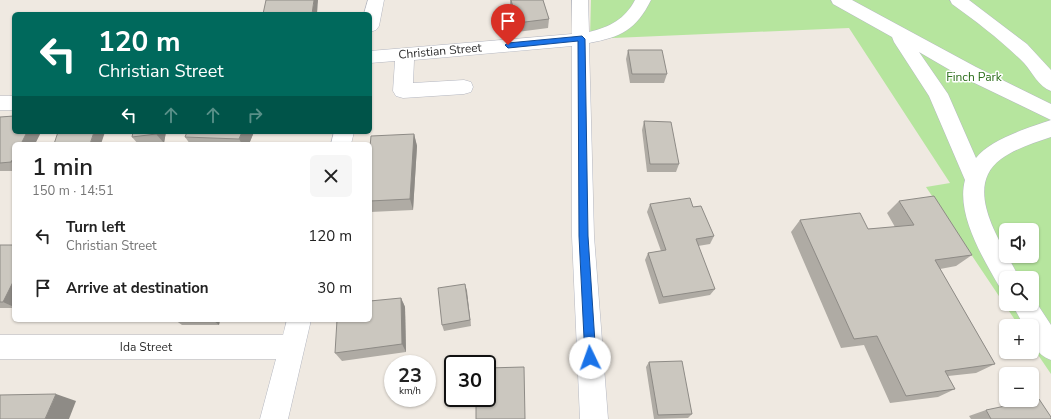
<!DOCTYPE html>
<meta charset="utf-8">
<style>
:root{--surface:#fff;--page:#f6f6f6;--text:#222;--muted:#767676}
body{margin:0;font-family:"Nunito Sans",sans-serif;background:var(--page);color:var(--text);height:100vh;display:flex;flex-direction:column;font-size:15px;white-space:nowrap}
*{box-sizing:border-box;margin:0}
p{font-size:13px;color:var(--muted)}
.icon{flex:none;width:22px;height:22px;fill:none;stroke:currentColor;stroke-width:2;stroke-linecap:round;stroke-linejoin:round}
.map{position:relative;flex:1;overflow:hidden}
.details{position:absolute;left:12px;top:142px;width:360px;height:180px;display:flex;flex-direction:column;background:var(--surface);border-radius:6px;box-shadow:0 1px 3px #0004}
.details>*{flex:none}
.guide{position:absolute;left:12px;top:12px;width:360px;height:122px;border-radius:6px;box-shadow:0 1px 3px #0004;background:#00695c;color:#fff;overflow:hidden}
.fabs{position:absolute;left:999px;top:223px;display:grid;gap:8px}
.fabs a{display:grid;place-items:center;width:40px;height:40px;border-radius:6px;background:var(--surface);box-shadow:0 1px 3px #0004;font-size:20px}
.speed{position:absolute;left:384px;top:355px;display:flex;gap:8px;font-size:20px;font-weight:700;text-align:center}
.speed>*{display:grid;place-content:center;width:52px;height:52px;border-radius:50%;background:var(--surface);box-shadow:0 1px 3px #0004;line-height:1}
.speed small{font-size:10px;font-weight:400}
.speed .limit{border:2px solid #111;border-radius:6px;background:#fff;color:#111}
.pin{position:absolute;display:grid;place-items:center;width:34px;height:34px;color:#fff;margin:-41px -17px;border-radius:50% 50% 50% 0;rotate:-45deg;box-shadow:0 0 4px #0007}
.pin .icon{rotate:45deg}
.me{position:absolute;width:44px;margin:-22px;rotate:357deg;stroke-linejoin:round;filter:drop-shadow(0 0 3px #0008)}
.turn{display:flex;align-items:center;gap:14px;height:84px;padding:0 20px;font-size:18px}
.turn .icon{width:52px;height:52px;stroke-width:2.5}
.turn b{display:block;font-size:28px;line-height:34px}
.lanes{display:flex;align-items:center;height:38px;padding:0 20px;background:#0003;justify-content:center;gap:20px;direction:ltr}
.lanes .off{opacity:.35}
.round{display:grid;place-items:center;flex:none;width:42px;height:42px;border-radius:6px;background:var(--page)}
.overview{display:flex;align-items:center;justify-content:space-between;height:68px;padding:0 20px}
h1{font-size:24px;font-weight:600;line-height:30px}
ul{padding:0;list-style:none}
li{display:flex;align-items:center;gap:12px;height:52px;padding:0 20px}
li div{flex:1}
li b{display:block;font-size:15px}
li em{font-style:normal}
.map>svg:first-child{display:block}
.green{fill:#b6e59e;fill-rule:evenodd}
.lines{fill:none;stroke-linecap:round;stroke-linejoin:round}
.minor-casing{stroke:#b4b7c1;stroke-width:1}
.minor{fill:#fff;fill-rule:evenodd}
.wall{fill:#afaba4}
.shaded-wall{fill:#8e8b86}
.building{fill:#cbc7bf;stroke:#8e8b86}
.route{fill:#1a73e8;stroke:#114b97}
.labels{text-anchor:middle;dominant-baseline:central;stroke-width:3;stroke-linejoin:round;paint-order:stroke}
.street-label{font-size:12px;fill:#2e2e2e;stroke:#fff}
.park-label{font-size:12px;fill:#2c6e1b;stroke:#fff}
</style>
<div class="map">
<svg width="1051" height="419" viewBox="0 0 1051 419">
<rect width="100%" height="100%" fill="#efe9e1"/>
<!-- green -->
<path class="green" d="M 591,0 L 1051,0 L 1051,374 L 1032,346 L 1032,326 L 1019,326 L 926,187 L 950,183 L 849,28 L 590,39 ZM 1006,230 L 1032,230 L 1032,256 L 1006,256 ZM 1006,278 L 1032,278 L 1032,304 L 1006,304 Z"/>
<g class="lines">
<defs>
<g id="minor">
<polygon points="368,0 384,0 379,26 376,30 370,32 370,14 364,14"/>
<path d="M 572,0 L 588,0 L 589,32 C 610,27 625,19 635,0 L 651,0 C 636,30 621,37 589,43 L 594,236 L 608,419 L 580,419 L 572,236 L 572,46 L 414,60 L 413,83 L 464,80 L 471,82 L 473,87 L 471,92 L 464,94 L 403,98 L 396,96 L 393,91 L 395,61 L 370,63 L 370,51 L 572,34 Z"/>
<path d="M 831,0 L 852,0 L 976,67 L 1051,104 L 1051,120 L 962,77 L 919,52 L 948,94 L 976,158 C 989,140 1030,127 1051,120 L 1051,137 C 1034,143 1016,148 1001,159 C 960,189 1005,247 1019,278 L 1006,278 L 1006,288 L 999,286 C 982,257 956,213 965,180 L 929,96 L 894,42 L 892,37 L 833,4 Z"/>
<path d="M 950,0 L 969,0 L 1027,44 L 1051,70 L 1051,91 C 1039,87 1032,72 1024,63 C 1002,41 977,22 952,4 Z"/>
<rect x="0" y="96" width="14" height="14"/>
<polygon points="334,132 354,132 351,144 331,144"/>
<path d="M 1032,296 L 1051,325 L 1051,360 C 1035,354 1032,342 1032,326 L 1024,326 L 1012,304 L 1032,304 Z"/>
<polygon points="287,320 311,320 288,419 260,419 276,359 0,359 0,335 283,335"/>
</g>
</defs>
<!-- minor casing -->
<use href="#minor" class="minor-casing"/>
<!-- minor -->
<use href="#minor" class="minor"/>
</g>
<!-- wall -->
<g class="wall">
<polygon points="510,0 543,0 549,19 548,28 517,32 510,4"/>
<polygon points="628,50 667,74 664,83 630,83 626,59"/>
<polygon points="0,117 14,132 41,132 35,144 14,144 14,171 0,171"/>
<polygon points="644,121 679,164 676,172 647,172 642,130"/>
<polygon points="133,132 166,132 164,143 154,144 138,144 132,137"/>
<polygon points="254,132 249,144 190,144 185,137"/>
<polygon points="414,134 417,146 413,210 370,212 370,147"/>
<polygon points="899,201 972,255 956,266 940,269 995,364 976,373 948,376 955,389 938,397 890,403 864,345 841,348 791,232 800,220 868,229 895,227 887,213"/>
<polygon points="650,204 693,207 714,236 710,244 698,246 715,289 710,295 659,304 645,260 648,253 661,251 647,212"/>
<rect x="0" y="245" width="14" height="63"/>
<polygon points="465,284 471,326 444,331 442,325"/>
<polygon points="401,298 405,307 406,352 342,361 335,353"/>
<polygon points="175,320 220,320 219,325 182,325"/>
<polygon points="649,362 692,414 688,418 654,419 646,367"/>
<polygon points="462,398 487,398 476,401 463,402"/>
<polygon points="986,410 1051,419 971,419 969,416"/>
</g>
<!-- shaded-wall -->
<g class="shaded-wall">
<polygon points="314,0 318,0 317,14 312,14"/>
<polygon points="27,132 41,132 35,144 21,144"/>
<polygon points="94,132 105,132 101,144 90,144"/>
<polygon points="157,132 166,132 164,143 156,134"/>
<polygon points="242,132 254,132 249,144 242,144 239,139"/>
<polygon points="414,134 417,146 413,210 410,199"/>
<polygon points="14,157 14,164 11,162"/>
<polygon points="14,280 14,307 3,302"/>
<polygon points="465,284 467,291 471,326 470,320"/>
<polygon points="401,298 405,307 406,352 402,344"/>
<polygon points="213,320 220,320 219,325"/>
<polygon points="56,394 76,401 69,419 45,419"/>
</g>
<!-- building -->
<g class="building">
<polygon points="266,0 314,0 312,14 263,14"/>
<polygon points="511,0 543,0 549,19 517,23"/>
<polygon points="628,50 662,50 667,74 632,74"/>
<polygon points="14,116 14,132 27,132 21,144 14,144 14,157 11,162 0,163 0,117"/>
<polygon points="644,121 671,122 679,164 650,164"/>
<polygon points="58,132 94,132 90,144 54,144"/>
<polygon points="133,132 157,132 156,134 132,137"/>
<polygon points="187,132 242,132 239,139 185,137"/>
<polygon points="414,134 410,199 370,201 370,147 371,136"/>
<polygon points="934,196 972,255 935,260 995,364 945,371 955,389 906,396 877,336 854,339 800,220 860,213 868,229 914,225 899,201"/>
<polygon points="690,198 693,207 701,206 714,236 696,239 715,289 663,297 648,253 666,250 650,204"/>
<polygon points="0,245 14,245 14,280 3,302 0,302"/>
<polygon points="465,284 470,320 442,325 438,288"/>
<polygon points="401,298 402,344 335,353 337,320 370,320 370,301"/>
<polygon points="682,361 692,414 658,415 649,362"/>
<polygon points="524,367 525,419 476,419 476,398 487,398 487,368"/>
<polygon points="56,394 45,419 0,419 0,395"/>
<polygon points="1039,399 1051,417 1051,419 991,419 986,410"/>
</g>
<!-- route -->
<polygon class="route" points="582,36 585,39 588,236 596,358 594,362 590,363 586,362 585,358 579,236 578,41 508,48 505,45 508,43"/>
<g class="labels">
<!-- street labels -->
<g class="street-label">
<text transform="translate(440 51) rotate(-5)">Christian Street</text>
<text x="146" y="347">Ida Street</text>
</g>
<!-- park labels -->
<g class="park-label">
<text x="974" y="77">Finch Park</text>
</g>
</g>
</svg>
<div class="fabs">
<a><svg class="icon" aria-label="sound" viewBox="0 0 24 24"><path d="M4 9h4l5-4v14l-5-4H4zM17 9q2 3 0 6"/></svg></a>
<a><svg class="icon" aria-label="search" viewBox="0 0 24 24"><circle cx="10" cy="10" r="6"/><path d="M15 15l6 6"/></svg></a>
<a>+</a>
<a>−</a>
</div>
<div class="speed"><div>23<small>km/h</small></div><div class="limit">30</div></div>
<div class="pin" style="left:508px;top:45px;background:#d93025"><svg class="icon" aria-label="arrive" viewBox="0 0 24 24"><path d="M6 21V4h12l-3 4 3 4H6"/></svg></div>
<svg class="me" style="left:590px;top:358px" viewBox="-20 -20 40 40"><circle r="19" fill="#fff"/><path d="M0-13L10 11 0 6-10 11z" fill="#1a73e8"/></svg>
<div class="guide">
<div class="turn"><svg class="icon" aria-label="left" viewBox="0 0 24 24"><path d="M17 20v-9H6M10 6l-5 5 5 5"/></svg><div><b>120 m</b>Christian Street</div></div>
<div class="lanes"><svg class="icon" aria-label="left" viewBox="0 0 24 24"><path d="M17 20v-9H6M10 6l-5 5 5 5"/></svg><svg class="icon off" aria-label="ahead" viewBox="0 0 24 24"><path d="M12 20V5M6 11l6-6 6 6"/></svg><svg class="icon off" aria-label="ahead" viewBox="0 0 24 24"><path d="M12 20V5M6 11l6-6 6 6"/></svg><svg class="icon off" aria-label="right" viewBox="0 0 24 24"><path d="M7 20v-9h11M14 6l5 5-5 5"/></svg></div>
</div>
<section class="details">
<div class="overview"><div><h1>1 min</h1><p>150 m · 14:51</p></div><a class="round"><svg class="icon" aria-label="close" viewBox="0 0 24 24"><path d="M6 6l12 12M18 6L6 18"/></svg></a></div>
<ul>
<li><svg class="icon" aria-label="left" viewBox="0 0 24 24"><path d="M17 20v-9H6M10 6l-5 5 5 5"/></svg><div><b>Turn left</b><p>Christian Street</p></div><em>120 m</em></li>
<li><svg class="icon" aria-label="arrive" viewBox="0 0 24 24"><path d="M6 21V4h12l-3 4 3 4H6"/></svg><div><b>Arrive at destination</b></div><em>30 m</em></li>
</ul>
</section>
</div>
